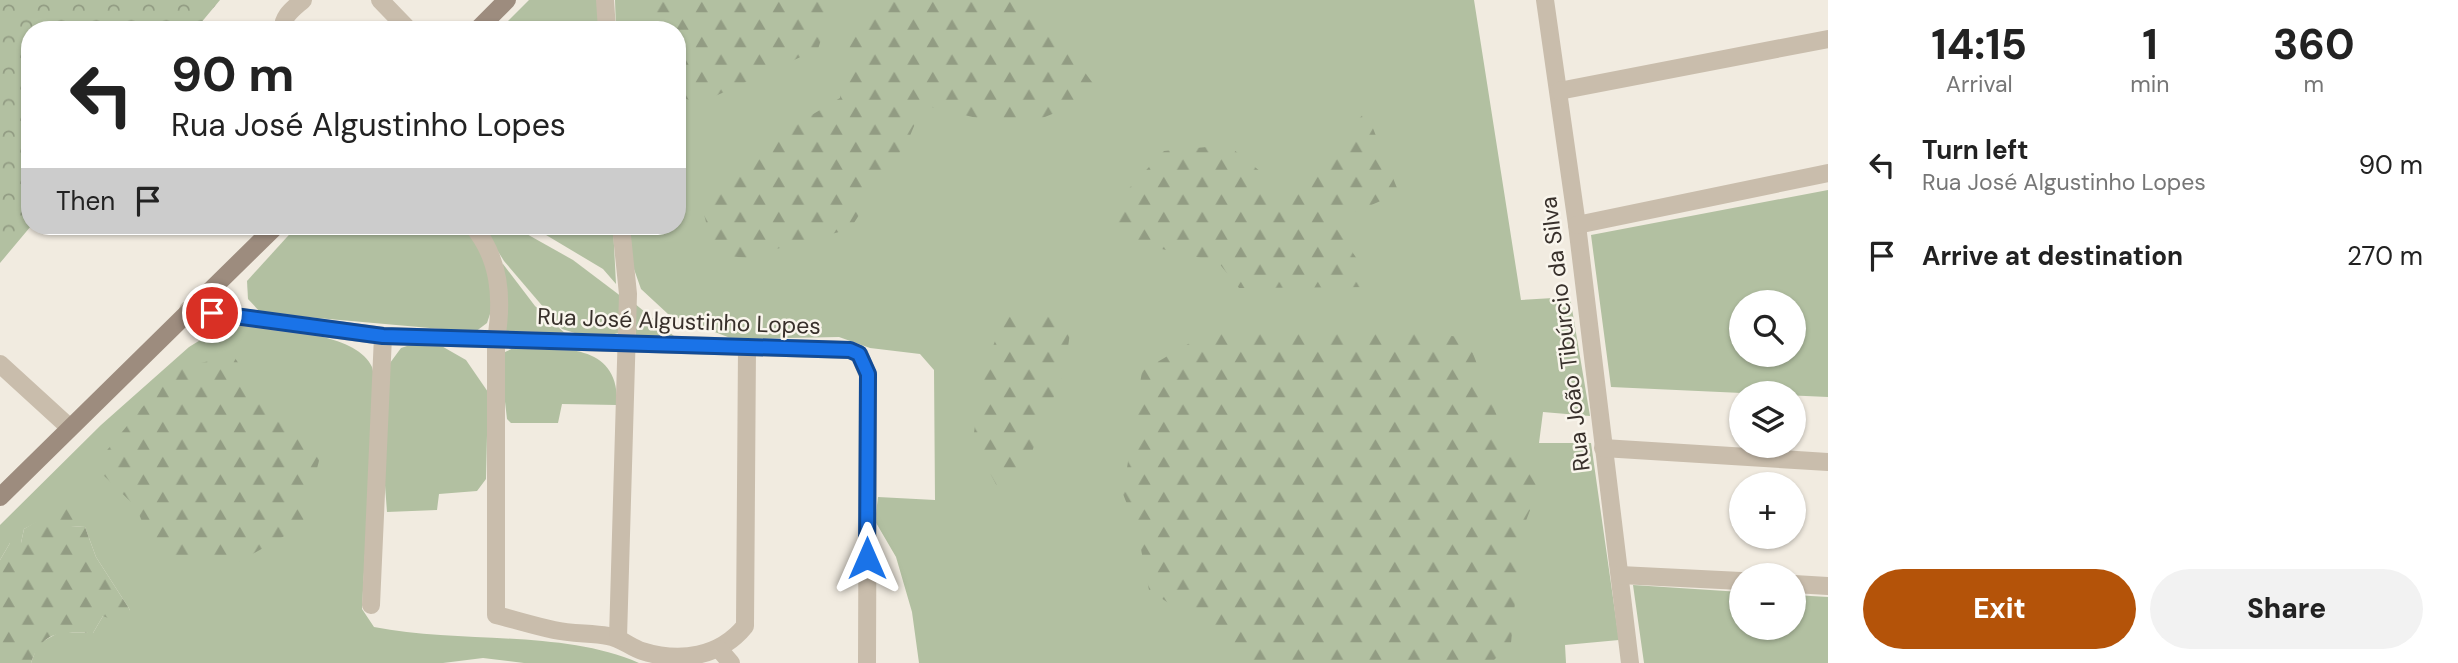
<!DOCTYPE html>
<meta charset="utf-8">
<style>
:root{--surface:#fff;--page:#f2f2f2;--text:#222;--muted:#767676;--accent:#b45309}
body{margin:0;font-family:"DM Sans",sans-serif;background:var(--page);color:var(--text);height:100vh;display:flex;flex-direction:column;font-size:26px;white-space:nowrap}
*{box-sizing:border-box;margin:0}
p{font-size:23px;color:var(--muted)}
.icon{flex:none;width:38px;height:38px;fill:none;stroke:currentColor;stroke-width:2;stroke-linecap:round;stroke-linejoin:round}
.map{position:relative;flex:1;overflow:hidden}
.side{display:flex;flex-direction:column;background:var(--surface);width:630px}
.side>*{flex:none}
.hud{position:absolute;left:21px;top:21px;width:665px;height:214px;border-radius:28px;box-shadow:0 2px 5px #0004;background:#fff;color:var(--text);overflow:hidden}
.controls{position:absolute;left:1729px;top:290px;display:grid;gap:14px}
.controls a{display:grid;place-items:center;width:77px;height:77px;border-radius:50%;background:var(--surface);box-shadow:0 2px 5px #0004;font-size:35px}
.pin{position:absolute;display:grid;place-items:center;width:60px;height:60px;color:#fff;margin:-30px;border:4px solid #fff;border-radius:50%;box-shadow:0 2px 7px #0007}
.me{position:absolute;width:77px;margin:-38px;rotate:0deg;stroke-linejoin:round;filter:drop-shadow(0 0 5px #0008)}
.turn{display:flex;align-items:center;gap:24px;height:147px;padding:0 35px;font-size:32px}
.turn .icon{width:91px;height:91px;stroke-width:2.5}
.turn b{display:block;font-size:49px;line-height:60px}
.then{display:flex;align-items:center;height:66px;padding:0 35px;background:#0003;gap:14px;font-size:26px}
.eta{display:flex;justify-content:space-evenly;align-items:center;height:119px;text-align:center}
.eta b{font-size:42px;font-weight:800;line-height:49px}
.action{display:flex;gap:14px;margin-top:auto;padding:14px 35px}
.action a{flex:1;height:80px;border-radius:42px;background:var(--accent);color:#fff;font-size:28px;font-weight:800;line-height:80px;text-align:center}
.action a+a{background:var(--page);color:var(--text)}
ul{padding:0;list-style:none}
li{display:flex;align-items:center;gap:21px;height:91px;padding:0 35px}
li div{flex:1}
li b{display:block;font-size:26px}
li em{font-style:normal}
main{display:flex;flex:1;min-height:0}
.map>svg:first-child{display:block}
.grass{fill:#b2c0a1;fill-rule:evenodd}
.forest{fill:url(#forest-firs)}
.park{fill:url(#park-crowns)}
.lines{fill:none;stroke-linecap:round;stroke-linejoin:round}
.minor{stroke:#c9bdac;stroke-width:18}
.secondary{stroke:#9d8c7e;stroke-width:18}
.route-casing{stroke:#114b97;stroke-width:18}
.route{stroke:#1a73e8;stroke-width:12}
.labels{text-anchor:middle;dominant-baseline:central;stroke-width:5;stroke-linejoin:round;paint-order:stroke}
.street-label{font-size:23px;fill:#38302b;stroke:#f9f5ec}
</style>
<main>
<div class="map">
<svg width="1828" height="663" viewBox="0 0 1828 663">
<defs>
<pattern id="forest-firs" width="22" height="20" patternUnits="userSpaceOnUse" patternTransform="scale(1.75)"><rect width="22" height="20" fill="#b2c0a1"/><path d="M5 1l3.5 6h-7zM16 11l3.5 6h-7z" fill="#929c83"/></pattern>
<pattern id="park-crowns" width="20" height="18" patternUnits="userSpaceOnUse" patternTransform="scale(1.75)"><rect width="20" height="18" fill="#b2c0a1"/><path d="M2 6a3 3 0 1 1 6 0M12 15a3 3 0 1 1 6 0" fill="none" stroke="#929c83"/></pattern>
</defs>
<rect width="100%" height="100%" fill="#f1ebe0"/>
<!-- grass -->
<g class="grass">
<polygon points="529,0 598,0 600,30 499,30"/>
<polygon points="615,0 1474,0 1521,300 1570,297 1590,416 1543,412 1539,443 1591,443 1619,640 1565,645 1566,663 919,663 912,612 896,557 875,521 878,497 935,500 934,370 920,354 870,348 839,337 733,339 668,314 641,289 629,255 628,226 677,226 677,30 616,30"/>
<path d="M 1828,190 L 1828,397 L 1611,387 L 1591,235 ZM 1741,303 L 1794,303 L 1794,355 L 1741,355 Z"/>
<polygon points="297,226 465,226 485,251 493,305 487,323 475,332 261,313 248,299 247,281"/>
<polygon points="482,226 516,228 573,260 622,297 623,332 594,339 562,329 504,261"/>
<polygon points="531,226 613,226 616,284 603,269"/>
<polygon points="503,264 535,306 567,335 504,337"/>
<polygon points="634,303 680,341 636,338"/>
<path d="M 247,325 C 279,330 357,333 372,367 C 374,373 374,382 374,389 L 362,609 L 374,627 C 458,644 561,629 639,663 L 524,663 L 483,658 L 443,663 L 31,663 L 38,644 L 58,633 L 93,633 L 103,616 L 130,610 L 96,557 L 85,527 L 70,526 L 54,513 L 24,529 L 21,543 L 10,543 L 0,560 L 0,525 L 101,425 L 189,347 L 220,328 Z"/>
<polygon points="419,342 438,344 466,360 488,392 486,479 477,491 439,494 437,510 387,512 384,472 390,363 401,348"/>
<path d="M 518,346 C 563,349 620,343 617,405 L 562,404 L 558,423 L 511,423 L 507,419 L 504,393 L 505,352 Z"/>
<polygon points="1633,585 1741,592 1741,628 1794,628 1794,595 1828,597 1828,663 1644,663"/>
</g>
<!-- forest -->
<g class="forest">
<polygon points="647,0 834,0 818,49 698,104 677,95 677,30 646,30"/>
<polygon points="895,0 1017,0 1056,34 1101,94 1018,128 923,105 909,138 850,229 769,251 754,259 714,254 702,206 740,158 840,98 854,17"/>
<polygon points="1366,111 1399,193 1332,222 1376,287 1239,288 1218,262 1123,240 1105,214 1164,151 1228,145 1261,172 1274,212"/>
<polygon points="1073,311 1065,369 1023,474 998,488 973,441 981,377 1006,313"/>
<polygon points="1399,329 1467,338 1515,463 1543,477 1522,531 1511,643 1491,663 1248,663 1218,636 1149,590 1137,529 1123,494 1142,371 1207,333"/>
<polygon points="233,355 268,408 320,457 302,526 235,564 156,555 136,507 94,466 173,370"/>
<path d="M 70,501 L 84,511 L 71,526 L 85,527 L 96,557 L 130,610 L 118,622 L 103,616 L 93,633 C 61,633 43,629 31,663 L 0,663 L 0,560 L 10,543 L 21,543 L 24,529 Z"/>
</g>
<!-- park -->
<polygon class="park" points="0,0 220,0 195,30 30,30 31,226 0,263"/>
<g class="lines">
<!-- minor -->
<g class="minor">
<polyline points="380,0 409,30"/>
<polyline points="605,0 607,30"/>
<polyline points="1545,0 1577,225 1630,663"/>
<path d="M 283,30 C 282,16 293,9 303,0"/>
<polyline points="1559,91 1828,39"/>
<polyline points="1577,225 1828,173"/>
<path d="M 473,226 C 500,259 503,298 496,340 L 496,615 C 516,620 535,626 554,630 C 572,634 590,633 608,636 C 621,638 630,647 642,651 C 680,663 720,657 745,626 L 747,348"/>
<polyline points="188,310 383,336 850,350 859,354 868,375 867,663"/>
<polyline points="0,364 69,427"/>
<polyline points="1603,448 1828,462"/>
<polyline points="1620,575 1741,581"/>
<polyline points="1794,584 1828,586"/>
<polyline points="371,605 383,336"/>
<polyline points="618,638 628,294 621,226"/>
<polyline points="719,649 731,663"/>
</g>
<!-- secondary -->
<g class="secondary">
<polyline points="477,30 507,0"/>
<polyline points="0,497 276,226"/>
</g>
</g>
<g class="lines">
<defs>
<polyline id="route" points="212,313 383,336 850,350 859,354 868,374 867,558"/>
</defs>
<!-- route casing -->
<use href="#route" class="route-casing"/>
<!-- route -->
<use href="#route" class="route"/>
</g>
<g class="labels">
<!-- street labels -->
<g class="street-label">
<text transform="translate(679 321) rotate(2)">Rua José Algustinho Lopes</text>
<text transform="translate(1565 334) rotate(-97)">Rua João Tibúrcio da Silva</text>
</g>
</g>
</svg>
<div class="controls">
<a><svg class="icon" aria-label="search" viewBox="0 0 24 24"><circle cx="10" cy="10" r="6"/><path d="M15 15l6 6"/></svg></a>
<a><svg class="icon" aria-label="layers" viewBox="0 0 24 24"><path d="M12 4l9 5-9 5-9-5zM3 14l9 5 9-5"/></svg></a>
<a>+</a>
<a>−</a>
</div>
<div class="pin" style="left:212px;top:313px;background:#d93025"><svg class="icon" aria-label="arrive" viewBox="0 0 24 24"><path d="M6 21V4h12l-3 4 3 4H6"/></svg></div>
<svg class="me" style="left:867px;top:558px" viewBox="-20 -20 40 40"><path d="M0-17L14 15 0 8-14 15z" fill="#1a73e8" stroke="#fff" stroke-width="4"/></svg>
<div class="hud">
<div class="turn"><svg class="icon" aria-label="left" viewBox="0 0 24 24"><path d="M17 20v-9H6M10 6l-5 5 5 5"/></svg><div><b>90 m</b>Rua José Algustinho Lopes</div></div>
<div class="then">Then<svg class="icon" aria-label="arrive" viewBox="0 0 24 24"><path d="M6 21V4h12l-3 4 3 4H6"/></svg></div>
</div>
</div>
<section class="side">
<div class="eta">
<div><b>14:15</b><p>Arrival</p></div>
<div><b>1</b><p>min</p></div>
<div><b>360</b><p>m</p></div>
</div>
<ul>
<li><svg class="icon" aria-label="left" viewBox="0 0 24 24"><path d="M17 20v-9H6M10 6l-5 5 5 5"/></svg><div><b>Turn left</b><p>Rua José Algustinho Lopes</p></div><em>90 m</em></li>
<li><svg class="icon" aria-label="arrive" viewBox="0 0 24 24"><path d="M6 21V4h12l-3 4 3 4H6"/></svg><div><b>Arrive at destination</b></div><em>270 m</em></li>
</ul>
<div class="action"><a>Exit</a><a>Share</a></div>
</section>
</main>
